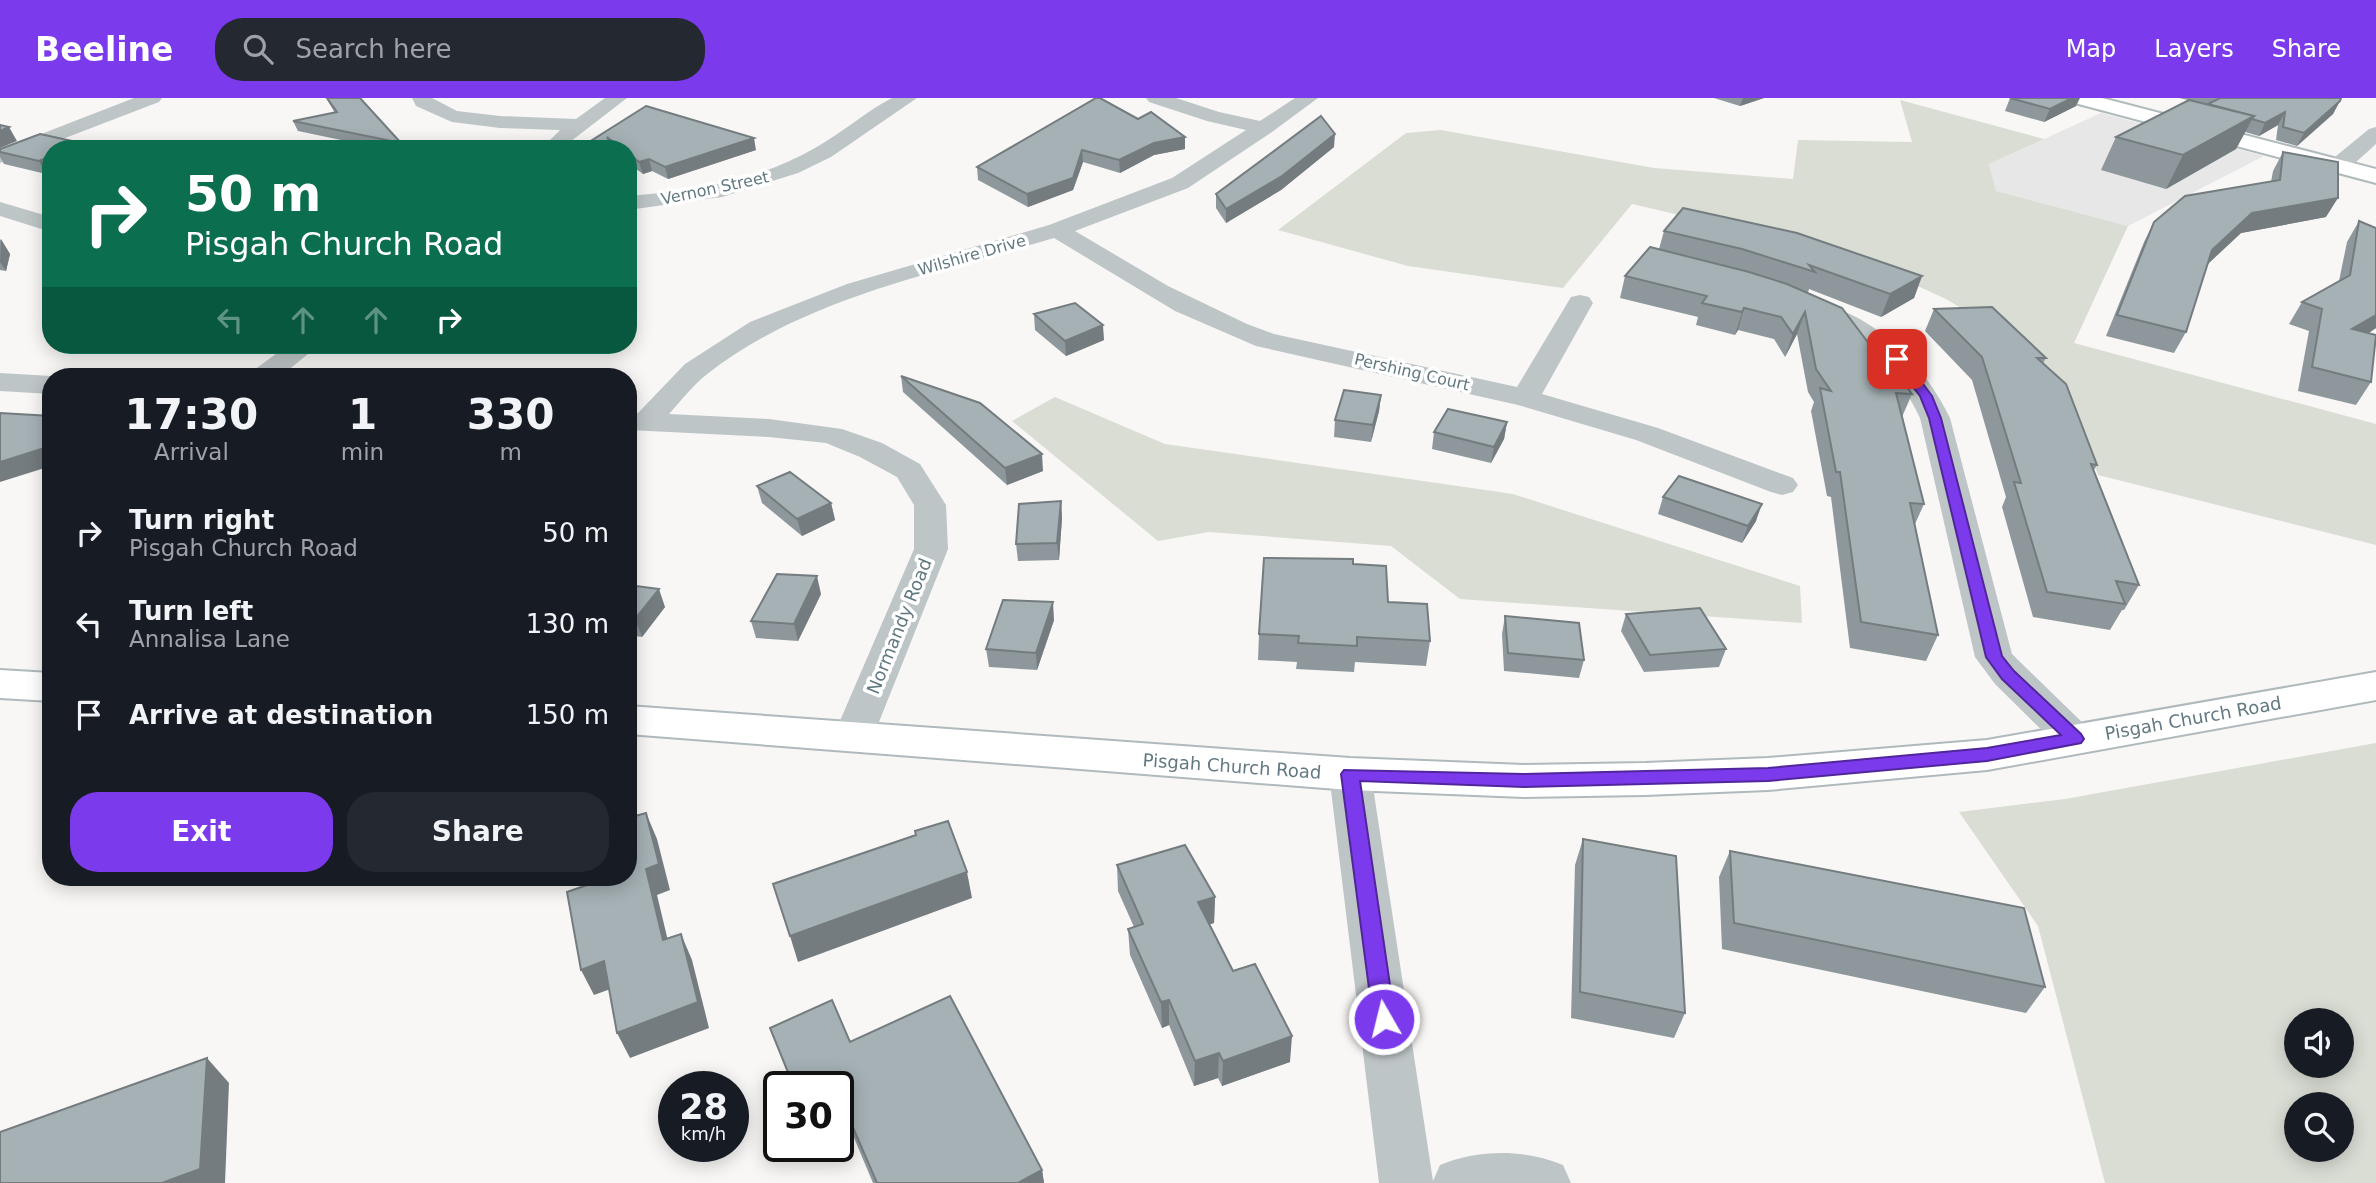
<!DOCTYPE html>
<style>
:root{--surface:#171b24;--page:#242831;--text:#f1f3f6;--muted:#9ea1a6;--accent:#7c3aed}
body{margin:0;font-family:"DejaVu Sans",sans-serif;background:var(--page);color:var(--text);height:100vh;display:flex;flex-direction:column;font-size:26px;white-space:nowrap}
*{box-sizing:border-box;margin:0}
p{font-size:23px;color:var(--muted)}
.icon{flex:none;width:38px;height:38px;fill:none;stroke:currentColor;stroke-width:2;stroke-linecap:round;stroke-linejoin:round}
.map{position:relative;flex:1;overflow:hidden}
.details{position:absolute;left:42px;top:270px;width:595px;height:518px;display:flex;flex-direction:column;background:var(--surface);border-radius:28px;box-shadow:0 4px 18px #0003}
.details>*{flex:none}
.guide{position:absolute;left:42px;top:42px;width:595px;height:214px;border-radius:28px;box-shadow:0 4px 18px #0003;background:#0b6e4f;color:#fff;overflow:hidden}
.buttons{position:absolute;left:2284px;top:910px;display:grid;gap:14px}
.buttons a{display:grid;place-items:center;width:70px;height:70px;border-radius:50%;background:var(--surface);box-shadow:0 4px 18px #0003;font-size:35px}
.speed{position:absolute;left:658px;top:973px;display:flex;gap:14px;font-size:35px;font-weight:700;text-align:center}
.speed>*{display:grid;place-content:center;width:91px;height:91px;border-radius:50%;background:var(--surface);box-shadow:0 4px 18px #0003;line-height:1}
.speed small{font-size:18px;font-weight:400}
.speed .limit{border:4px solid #111;border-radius:10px;background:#fff;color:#111}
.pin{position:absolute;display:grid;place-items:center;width:60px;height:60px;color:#fff;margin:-30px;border-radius:14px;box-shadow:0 4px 10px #0006}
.me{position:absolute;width:77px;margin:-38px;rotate:352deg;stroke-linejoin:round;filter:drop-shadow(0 0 5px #0008)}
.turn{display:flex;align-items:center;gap:24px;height:147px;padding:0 28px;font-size:32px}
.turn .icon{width:91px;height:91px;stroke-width:2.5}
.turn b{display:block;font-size:49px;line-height:60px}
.lanes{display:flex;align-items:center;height:66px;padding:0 28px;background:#0003;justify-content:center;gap:35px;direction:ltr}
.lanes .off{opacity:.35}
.eta{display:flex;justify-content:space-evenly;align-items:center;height:119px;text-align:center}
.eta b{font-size:42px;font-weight:700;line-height:49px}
.button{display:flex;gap:14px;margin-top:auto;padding:14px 28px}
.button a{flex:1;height:80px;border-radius:28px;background:var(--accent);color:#fff;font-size:28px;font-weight:700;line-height:80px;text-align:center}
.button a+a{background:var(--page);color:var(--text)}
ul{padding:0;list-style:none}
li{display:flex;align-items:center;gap:21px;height:91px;padding:0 28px}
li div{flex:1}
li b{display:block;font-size:26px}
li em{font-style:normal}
header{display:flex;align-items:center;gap:42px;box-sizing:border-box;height:98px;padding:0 35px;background:var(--accent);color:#fff}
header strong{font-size:33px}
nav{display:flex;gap:38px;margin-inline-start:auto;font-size:24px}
.search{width:490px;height:63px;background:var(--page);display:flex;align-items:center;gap:18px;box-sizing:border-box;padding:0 24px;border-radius:28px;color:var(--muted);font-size:26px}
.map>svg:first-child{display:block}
.built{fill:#e6e7e6}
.green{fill:#d9ddd4;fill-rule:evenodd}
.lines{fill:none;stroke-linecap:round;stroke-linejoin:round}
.secondary-casing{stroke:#b0b9bc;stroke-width:4}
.street{fill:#bec5c7;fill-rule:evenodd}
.secondary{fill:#fff;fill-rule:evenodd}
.wall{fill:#8e989c}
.shaded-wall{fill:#747c7f}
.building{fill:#a5b1b5;stroke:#747c7f;stroke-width:2}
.route{fill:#7c3aed;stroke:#51269a;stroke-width:2}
.labels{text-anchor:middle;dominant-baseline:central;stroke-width:7;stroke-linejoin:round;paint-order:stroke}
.far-street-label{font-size:16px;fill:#627981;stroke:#fff}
.street-label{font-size:18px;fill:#627981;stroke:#fff}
</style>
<header>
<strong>Beeline</strong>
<div class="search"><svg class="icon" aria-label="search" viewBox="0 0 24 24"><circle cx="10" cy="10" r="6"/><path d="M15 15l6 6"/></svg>Search here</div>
<nav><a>Map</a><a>Layers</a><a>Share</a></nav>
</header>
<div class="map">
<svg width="2376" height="1085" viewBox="0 0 2376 1085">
<rect width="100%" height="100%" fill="#f8f7f5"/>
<!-- built -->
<polygon class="built" points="2101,15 2264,58 2128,128 1996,93 1989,66"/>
<!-- green -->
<g class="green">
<polygon points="1900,2 2044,41 1989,66 1996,93 2128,128 2074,245 2376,326 2376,447 2098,377 2068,294 2019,245 1946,201 1847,156 1632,106 1563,190 1408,168 1278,132 1406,35 1441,32 1654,70 1793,81 1798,42 1912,44"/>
<polygon points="1055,299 1165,346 1513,396 1800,488 1802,525 1460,501 1391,448 1209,434 1158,443 1012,323"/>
<path d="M 2376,645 L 2376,1085 L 2105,1085 L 2038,828 L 1959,714 L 2065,701 ZM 2296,922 L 2342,922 L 2342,968 L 2296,968 ZM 2296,1006 L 2342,1006 L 2342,1052 L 2296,1052 Z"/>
</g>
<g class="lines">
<defs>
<g id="secondary">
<polygon points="2068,0 2102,0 2376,71 2376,85 2071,4"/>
<polygon points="0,572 51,575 51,603 0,600"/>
<polygon points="2376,574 2376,602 1987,672 1768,692 1645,697 1524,699 1350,692 628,636 628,608 1350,660 1524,667 1645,665 1768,660 1987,642"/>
</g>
</defs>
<!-- secondary casing -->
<use href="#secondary" class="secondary-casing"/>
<!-- street -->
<g class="street">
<polygon points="134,0 162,0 159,4 0,65 0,52"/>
<polygon points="412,0 432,0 457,13 500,18 576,21 605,0 627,0 566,47 552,47 549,43 560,32 500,30 452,24 416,8"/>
<path d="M 892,0 L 917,0 L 831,59 L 798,75 L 722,99 L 628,112 L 628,98 C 693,93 758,83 815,50 C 842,35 865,14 892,0 Z"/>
<path d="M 1146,0 L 1176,0 L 1219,14 L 1260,23 L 1295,0 L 1318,0 L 1272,34 L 1188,90 L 1075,133 L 1168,188 L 1247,226 L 1274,236 L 1517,289 L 1571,199 L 1580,197 L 1589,199 L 1593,205 L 1542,296 L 1658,330 L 1793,380 L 1798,387 L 1793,394 L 1782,397 L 1771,394 L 1636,342 L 1518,307 L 1256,248 L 1175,213 L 1054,140 C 939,174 801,201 706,277 C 692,288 681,303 669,316 L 769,321 L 842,331 L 882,345 L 920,366 L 946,407 L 948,451 L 873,639 L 867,649 L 853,653 L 839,649 L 833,639 L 914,451 L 914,407 L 897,379 L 860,359 L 826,345 L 769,339 L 629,332 L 628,314 L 638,315 L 685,266 L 750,224 L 847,186 L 1049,127 L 1172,80 L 1246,32 L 1207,23 L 1149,4 Z"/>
<polygon points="2376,29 2376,46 2346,73 2330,73 2327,68 2330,63 2369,31"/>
<polygon points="0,104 51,119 51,134 0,118"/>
<path d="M 1817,204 C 1877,219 1924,266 1950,320 L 2012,556 L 2089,631 L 2095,641 L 2089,651 L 2075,655 L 2061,651 L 1995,586 L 1975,559 L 1920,320 C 1897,269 1858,240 1808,218 L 1804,212 L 1808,206 Z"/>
<polygon points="288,247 319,247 281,278 250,278 254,272"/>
<polygon points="0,275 51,278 51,296 0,293"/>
<path d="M 1350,661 L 1365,665 L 1371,676 L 1433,1083 L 1440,1067 C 1478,1051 1525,1051 1563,1067 L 1571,1085 L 1379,1085 L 1329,676 L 1335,665 Z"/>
</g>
<!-- secondary -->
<use href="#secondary" class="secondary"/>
</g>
<!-- wall -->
<g class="wall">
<polygon points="326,0 360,0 401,45 404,51 384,51 298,33 293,23 335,15"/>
<polygon points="1714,0 1764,0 1740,8"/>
<polygon points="2010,0 2076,8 2044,24 2005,13"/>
<polygon points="2179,0 2341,0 2333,16 2297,48 2276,42 2278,27 2259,38 2245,34 2236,51 2166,91 2101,72 2116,39 2188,2"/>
<polygon points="646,8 756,52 668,81 652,73 643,76 628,65 628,51 578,51"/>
<polygon points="1138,21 1185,39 1185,51 1154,57 1120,75 1083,64 1073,92 1028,109 978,82 977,69"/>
<polygon points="86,46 88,51 51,51 51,75 46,76 4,66 0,59 0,51"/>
<polygon points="1334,49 1281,92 1226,125 1216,110 1216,96"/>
<polygon points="2283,54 2326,119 2241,135 2207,167 2186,234 2174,255 2106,238 2144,144 2154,124 2271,84 2273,73"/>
<polygon points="2359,123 2376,130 2376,230 2369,235 2371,284 2356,307 2298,293 2309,233 2289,226 2302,204 2339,183 2347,144"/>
<polygon points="1664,133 1922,178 1914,200 1881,219 1809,191 1808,195 1882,263 1912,296 1902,319 1924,406 1915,426 1938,537 1926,563 1850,550 1831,399 1827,398 1811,313 1814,304 1808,294 1797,236 1785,259 1774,241 1738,232 1735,237 1696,227 1698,219 1620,200 1625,178 1659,151"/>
<polygon points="0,141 10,156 6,173 0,172"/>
<polygon points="1934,211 2046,260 2043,265 2097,367 2094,372 2139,487 2124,512 2122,512 2110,532 2033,519 2002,409 2006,399 1972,282 1925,233"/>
<polygon points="1034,216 1104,242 1066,258 1035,232"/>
<polygon points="901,278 1043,373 1007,387 903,294"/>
<polygon points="1381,297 1379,313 1371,344 1334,339 1335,322"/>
<polygon points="1507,324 1504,341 1491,365 1432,351 1434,334"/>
<polygon points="757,388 831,405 835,422 802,438 762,405"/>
<polygon points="1663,399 1756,423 1742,445 1658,416"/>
<polygon points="1061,403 1062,420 1059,462 1018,463 1016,446"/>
<polygon points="1353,466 1388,504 1430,543 1426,568 1355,564 1354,574 1296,571 1297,564 1258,562 1259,536"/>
<polygon points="628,487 665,509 642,539 628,537"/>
<polygon points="821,496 798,543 756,540 751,523"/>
<polygon points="1626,516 1726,551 1719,569 1644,574 1621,533"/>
<polygon points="1505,518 1584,562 1579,580 1504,573 1502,536"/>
<polygon points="1054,522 1037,572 989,569 986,551"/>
<polygon points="1583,741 1685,915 1674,940 1571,920 1575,767"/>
<polygon points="1730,753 2045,889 2026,915 1722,851 1719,779"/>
<polygon points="1117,767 1215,799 1214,825 1209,826 1233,873 1290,964 1222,988 1218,980 1194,988 1169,927 1162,930 1130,857 1128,831 1134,829 1118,793"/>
<polygon points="770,930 850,944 1042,1072 1044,1085 873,1085 844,1016 838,1019 838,989 793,989"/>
</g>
<!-- shaded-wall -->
<g class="shaded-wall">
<polygon points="1743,0 1764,0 1740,8"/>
<polygon points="2072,0 2080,0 2076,8 2044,24 2050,11"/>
<polygon points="2340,3 2333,16 2297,48 2304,35"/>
<polygon points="2285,14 2278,27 2259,38 2265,25"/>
<polygon points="2254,18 2236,51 2166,91 2183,57"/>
<polygon points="9,29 17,43 0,50 0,33"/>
<polygon points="1335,36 1334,49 1281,92 1226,125 1226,111"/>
<polygon points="1185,39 1185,51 1154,57 1120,75 1119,62 1154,45"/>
<polygon points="754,40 756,52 668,81 665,69"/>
<polygon points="86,46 88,51 73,51"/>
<polygon points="1082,52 1083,64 1073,92 1028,109 1027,96"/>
<polygon points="51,58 51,75 46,76 39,63"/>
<polygon points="649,61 652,73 643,76 639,64"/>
<polygon points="2338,100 2326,119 2241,135 2201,172 2212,152 2252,115"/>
<polygon points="1,141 10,156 6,173 0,164"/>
<polygon points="1922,178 1914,200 1881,219 1890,196"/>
<polygon points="1744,210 1738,232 1735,237 1742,214"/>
<polygon points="1805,214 1797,236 1785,259 1793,236"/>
<polygon points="2376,217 2376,230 2338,254 2352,231"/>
<polygon points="1103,227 1104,242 1066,258 1065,243"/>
<polygon points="1381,297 1379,313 1371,344 1373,327"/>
<polygon points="1507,324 1504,341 1491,365 1494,349"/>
<polygon points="51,348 51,368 0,384 0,364"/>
<polygon points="1042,356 1043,373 1007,387 1005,370"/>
<polygon points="1061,403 1062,420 1059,462 1057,445"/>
<polygon points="831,405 835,422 802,438 797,421"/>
<polygon points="1762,406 1756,423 1742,445 1748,428"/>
<polygon points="817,478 821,496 798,543 794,526"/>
<polygon points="659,491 665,509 642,539 635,521"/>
<polygon points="1053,504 1054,522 1037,572 1036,555"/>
<polygon points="646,715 657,741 670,792 657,797 674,868 663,842 646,771"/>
<polygon points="967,774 972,800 798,864 790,838"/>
<polygon points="1215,799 1214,825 1198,830 1198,804"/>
<polygon points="681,836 692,862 709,930 630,960 617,935"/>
<polygon points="604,863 616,889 594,897 581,872"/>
<polygon points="1169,902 1169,927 1162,930 1161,904"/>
<polygon points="1292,938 1290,964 1222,988 1223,963"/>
<polygon points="1219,955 1218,980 1194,988 1195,963"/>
<polygon points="207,960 229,985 225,1085 162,1085"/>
<polygon points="833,984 835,989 823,989"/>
<polygon points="838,998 844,1016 838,1019"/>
<polygon points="1042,1072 1044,1085 1018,1085"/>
</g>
<!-- building -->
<g class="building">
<polygon points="327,0 360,0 401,45 293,23 337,14"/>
<polygon points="1096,0 1100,0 1138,21 1151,14 1185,39 1154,45 1119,62 1082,52 1073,80 1027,96 977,69"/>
<polygon points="2010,0 2072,0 2050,11"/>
<polygon points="2220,0 2341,0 2340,3 2304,35 2283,29 2285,14 2265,25 2252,21 2254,18 2208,6"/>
<polygon points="2189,2 2254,18 2183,57 2116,39"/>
<polygon points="646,8 754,40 665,69 649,61 639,64 628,55 628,51 622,51 607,39 613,51 578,51"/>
<polygon points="1321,18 1335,36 1282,78 1226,111 1216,96"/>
<polygon points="0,27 9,29 0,33"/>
<polygon points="40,36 86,46 73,51 51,51 51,58 39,63 0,54 0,51"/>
<polygon points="2283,54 2338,64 2338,100 2252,115 2212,152 2186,234 2117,217 2154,124 2185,98 2280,82"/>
<polygon points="1683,110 1797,135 1922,178 1890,196 1809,167 1815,174 1742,151 1664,133"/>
<polygon points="2359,123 2376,130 2376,217 2352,231 2376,237 2371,284 2312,269 2322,211 2302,204 2350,177"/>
<polygon points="1650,149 1749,174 1787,186 1842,210 1882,263 1887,263 1912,296 1896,295 1924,406 1910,405 1938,537 1861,524 1840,374 1836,374 1820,290 1831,293 1816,271 1805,214 1793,236 1781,219 1744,210 1742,214 1702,205 1707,198 1625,178"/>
<polygon points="1075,205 1103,227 1065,243 1034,216"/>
<polygon points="1992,209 2046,260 2037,260 2066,286 2097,367 2091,366 2139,487 2116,483 2125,506 2047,494 2014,384 2021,385 1982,259 1934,211"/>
<polygon points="901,278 980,305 1042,356 1005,370"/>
<polygon points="1344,292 1381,297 1373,327 1335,322"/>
<polygon points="1448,311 1507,324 1494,349 1434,334"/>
<polygon points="0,315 51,318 51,348 0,364"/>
<polygon points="790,374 831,405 797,421 757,388"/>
<polygon points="1679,378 1762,406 1748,428 1663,399"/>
<polygon points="1061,403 1057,445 1016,446 1019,406"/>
<polygon points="1264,460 1353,461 1353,466 1386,468 1388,504 1427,506 1430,543 1357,539 1357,548 1298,545 1299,538 1259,536"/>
<polygon points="777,476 817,478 794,526 751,523"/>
<polygon points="628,487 659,491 635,521 628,520"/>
<polygon points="1003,502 1053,504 1036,555 986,551"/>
<polygon points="1700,510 1726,551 1650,557 1626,516"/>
<polygon points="1505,518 1579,525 1584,562 1508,555"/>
<polygon points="646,715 659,766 646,771 663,842 681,836 698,904 617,935 604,863 581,872 567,794 590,786 589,779 628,779 628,720"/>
<polygon points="948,723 967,774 790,838 773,786 916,737 915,733"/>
<polygon points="1583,741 1676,758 1685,915 1580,894"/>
<polygon points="1185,747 1215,799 1198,804 1233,873 1255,866 1292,938 1223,963 1219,955 1195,963 1169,902 1161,904 1128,831 1143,826 1117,767"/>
<polygon points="1730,753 2024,810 2045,889 1734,825"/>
<polygon points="950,898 1042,1072 1018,1085 877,1085 838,995 838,989 836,989 833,984 823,989 794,989 770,930 832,902 850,944"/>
<polygon points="207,960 200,1071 162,1085 0,1085 0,1034"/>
</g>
<!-- route -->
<polygon class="route" points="1897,257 1902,258 1932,298 1941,320 2002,558 2014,573 2081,636 2084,641 2081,645 1987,663 1768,683 1524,689 1360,683 1395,921 1392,928 1384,930 1377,928 1373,921 1341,676 1344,672 1524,676 1768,670 1987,650 2061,637 2002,581 1986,559 1929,320 1920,298 1891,261"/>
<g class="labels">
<!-- far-street labels -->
<g class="far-street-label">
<text transform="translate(715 90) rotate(-12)">Vernon Street</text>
<text transform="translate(972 157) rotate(-16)">Wilshire Drive</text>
<text transform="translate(1412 274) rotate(13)">Pershing Court</text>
</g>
<!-- street labels -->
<g class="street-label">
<text transform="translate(899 528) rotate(-68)">Normandy Road</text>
<text transform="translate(2193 620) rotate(-10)">Pisgah Church Road</text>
<text transform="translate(1232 668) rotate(4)">Pisgah Church Road</text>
</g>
</g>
</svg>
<div class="buttons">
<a><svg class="icon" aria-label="sound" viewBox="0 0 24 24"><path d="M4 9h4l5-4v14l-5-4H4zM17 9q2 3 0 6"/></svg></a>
<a><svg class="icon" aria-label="search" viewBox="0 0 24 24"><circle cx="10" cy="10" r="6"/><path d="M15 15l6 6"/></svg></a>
</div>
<div class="speed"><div>28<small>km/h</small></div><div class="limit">30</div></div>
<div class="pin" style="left:1897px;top:261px;background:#d93025"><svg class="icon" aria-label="arrive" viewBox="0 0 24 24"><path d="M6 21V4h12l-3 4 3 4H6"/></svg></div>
<svg class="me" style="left:1384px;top:921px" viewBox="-20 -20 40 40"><circle r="17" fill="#7c3aed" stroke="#fff" stroke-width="3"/><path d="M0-11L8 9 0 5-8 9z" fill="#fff"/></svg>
<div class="guide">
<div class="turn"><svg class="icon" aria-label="right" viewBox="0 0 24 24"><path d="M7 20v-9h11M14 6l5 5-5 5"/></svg><div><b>50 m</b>Pisgah Church Road</div></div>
<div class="lanes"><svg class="icon off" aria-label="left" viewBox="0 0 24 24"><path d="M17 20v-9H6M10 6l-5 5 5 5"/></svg><svg class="icon off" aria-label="ahead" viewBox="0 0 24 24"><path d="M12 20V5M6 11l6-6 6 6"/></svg><svg class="icon off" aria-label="ahead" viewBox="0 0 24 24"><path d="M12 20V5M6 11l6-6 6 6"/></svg><svg class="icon" aria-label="right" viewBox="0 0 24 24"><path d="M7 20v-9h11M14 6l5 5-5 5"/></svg></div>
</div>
<section class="details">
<div class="eta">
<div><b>17:30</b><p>Arrival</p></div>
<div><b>1</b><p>min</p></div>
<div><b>330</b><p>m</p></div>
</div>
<ul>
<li><svg class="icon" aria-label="right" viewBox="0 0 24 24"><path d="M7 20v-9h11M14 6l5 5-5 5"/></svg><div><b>Turn right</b><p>Pisgah Church Road</p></div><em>50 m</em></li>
<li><svg class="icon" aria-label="left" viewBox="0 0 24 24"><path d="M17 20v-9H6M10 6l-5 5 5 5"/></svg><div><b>Turn left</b><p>Annalisa Lane</p></div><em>130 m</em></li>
<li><svg class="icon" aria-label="arrive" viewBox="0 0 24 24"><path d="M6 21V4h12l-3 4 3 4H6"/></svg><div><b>Arrive at destination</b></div><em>150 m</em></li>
</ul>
<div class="button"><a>Exit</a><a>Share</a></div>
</section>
</div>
